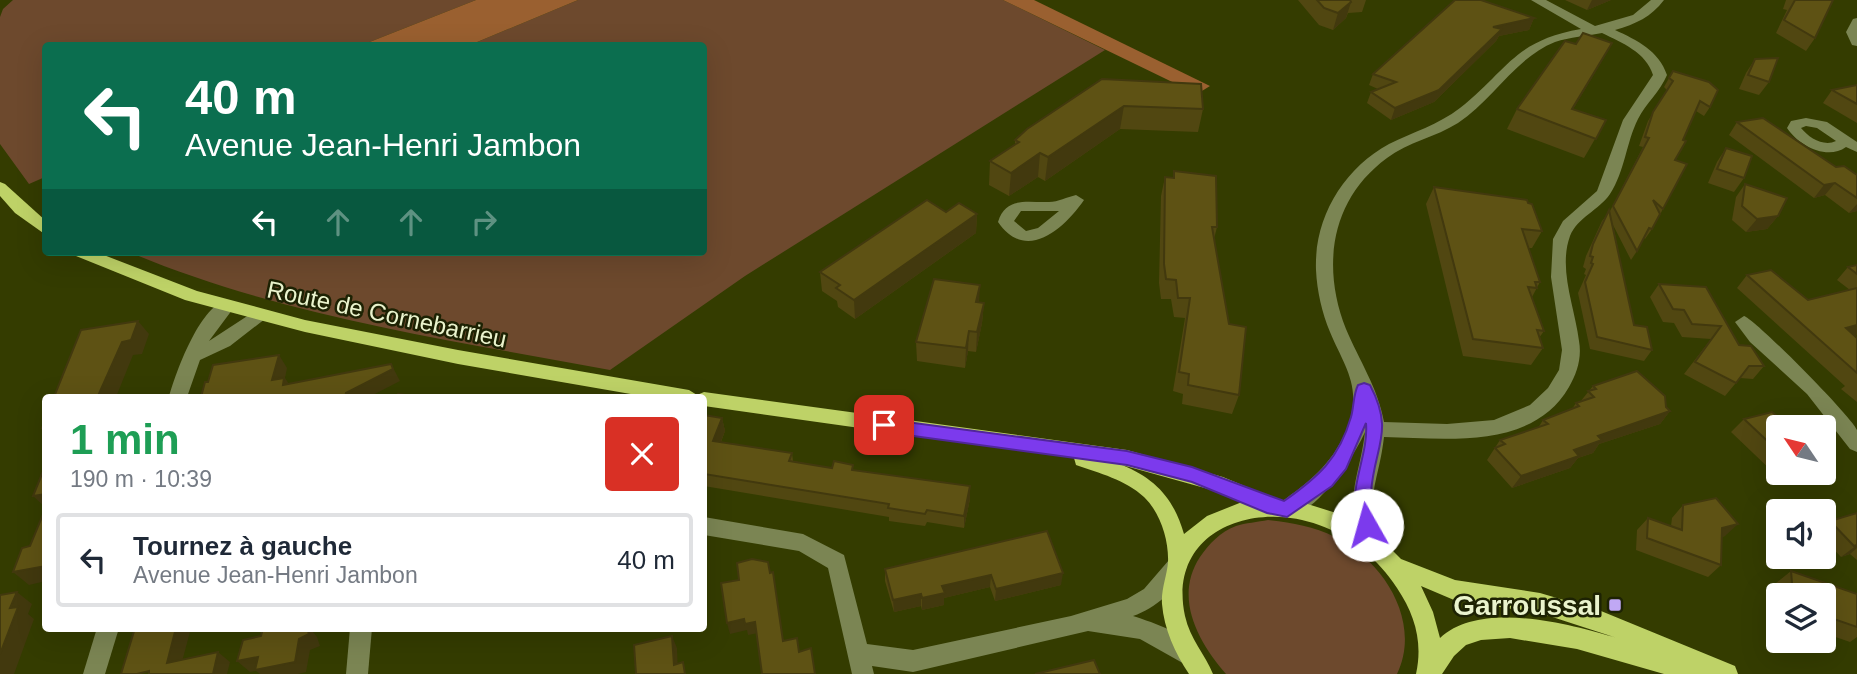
<!DOCTYPE html>
<html lang="fr">
<meta charset="utf-8">
<style>
:root{--surface:#fff;--page:#f6f6f7;--text:#1f2937;--muted:#747a83;--line:#e0e1e3}
body{margin:0;font-family:Helvetica,sans-serif;background:var(--page);color:var(--text);height:100vh;display:flex;flex-direction:column;font-size:26px;white-space:nowrap}
*{box-sizing:border-box;margin:0}
p{font-size:23px;color:var(--muted)}
.icon{flex:none;width:38px;height:38px;fill:none;stroke:currentColor;stroke-width:2;stroke-linecap:round;stroke-linejoin:round}
.map{position:relative;flex:1;overflow:hidden}
.details{position:absolute;left:42px;top:394px;width:665px;height:238px;display:flex;flex-direction:column;background:var(--surface);border-radius:7px;box-shadow:0 7px 28px #0002}
.details>*{flex:none}
.top-card{position:absolute;left:42px;top:42px;width:665px;height:214px;border-radius:7px;box-shadow:0 7px 28px #0002;background:#0b6e4f;color:#fff;overflow:hidden}
.needle{width:46px;rotate:305deg}
.tools{position:absolute;left:1766px;top:415px;display:grid;gap:14px}
.tools a{display:grid;place-items:center;width:70px;height:70px;border-radius:7px;background:var(--surface);box-shadow:0 7px 28px #0002;font-size:35px}
.pin{position:absolute;display:grid;place-items:center;width:60px;height:60px;color:#fff;margin:-30px;border-radius:14px;box-shadow:0 4px 10px #0006}
.me{position:absolute;width:77px;margin:-38px;rotate:353deg;stroke-linejoin:round;filter:drop-shadow(0 0 5px #0008)}
.turn{display:flex;align-items:center;gap:24px;height:147px;padding:0 28px;font-size:32px}
.turn .icon{width:91px;height:91px;stroke-width:2.5}
.turn b{display:block;font-size:49px;line-height:60px}
.lanes{display:flex;align-items:center;height:66px;padding:0 28px;background:#0003;justify-content:center;gap:35px;direction:ltr}
.lanes .off{opacity:.35}
.round{display:grid;place-items:center;flex:none;width:74px;height:74px;border-radius:7px;background:var(--page)}
.overview{display:flex;align-items:center;justify-content:space-between;height:119px;padding:0 28px}
h1{font-size:42px;font-weight:700;line-height:52px;color:#1e9e55}
ul{padding:0;list-style:none}
li{display:flex;align-items:center;gap:21px;height:94px;margin:0 14px 10px;padding:0 14px;border:4px solid var(--line);border-radius:7px}
li div{flex:1}
li b{display:block;font-size:26px}
li em{font-style:normal}
.map>svg:first-child{display:block}
.green{fill:#6d492d}
.forest{fill:#9a6030}
.lines{fill:none;stroke-linecap:round;stroke-linejoin:round}
.minor{fill:#7b8553;fill-rule:evenodd}
.major{fill:#bed267;fill-rule:evenodd}
.wall{fill:#514711}
.shaded-wall{fill:#42390e}
.building{fill:#5e5214;stroke:#42390e;stroke-width:2}
.route{fill:#7c3aed;stroke:#51269a;stroke-width:2}
.poi-dot{fill:#c0a8f4;stroke:#1d2203;stroke-width:2.5}
.labels{text-anchor:middle;dominant-baseline:central;stroke-width:5;stroke-linejoin:round;paint-order:stroke}
.street-label{font-size:24px;fill:#eaf3cd;stroke:#1d2203}
.near-poi-label{font-size:28px;font-weight:bold;fill:#eaf3cd;stroke:#1d2203;text-anchor:end}
</style>
<div class="map">
<svg width="1857" height="674" viewBox="0 0 1857 674">
<rect width="100%" height="100%" fill="#343c00"/>
<!-- green -->
<g class="green">
<polygon points="13,0 476,0 362,45 46,46 45,177 29,184 0,144 0,17 3,9"/>
<path d="M 578,0 L 1003,0 L 1105,50 L 745,276 L 610,370 C 449,340 281,316 129,252 L 704,252 L 704,46 L 470,45 Z"/>
<path d="M 1268,520 C 1292,523 1313,526 1335,537 C 1384,561 1422,622 1397,674 L 1226,674 C 1199,643 1173,598 1200,557 C 1209,544 1220,532 1236,526 C 1245,523 1258,522 1268,520 Z"/>
</g>
<!-- forest -->
<g class="forest">
<polygon points="476,0 578,0 470,45 362,45"/>
<polygon points="1003,0 1034,0 1210,86 1197,94"/>
</g>
<g class="lines">
<!-- minor -->
<g class="minor">
<path d="M 1531,0 L 1546,0 L 1595,26 L 1633,15 L 1651,0 L 1664,0 C 1651,17 1636,24 1615,30 C 1637,40 1659,51 1667,75 C 1660,92 1646,103 1638,119 C 1626,143 1625,171 1610,194 C 1599,210 1577,218 1570,236 C 1558,269 1575,308 1579,341 C 1582,358 1577,373 1569,387 C 1532,451 1445,438 1384,437 C 1378,489 1362,494 1387,548 L 1384,554 L 1377,557 L 1370,554 L 1366,548 C 1342,497 1359,482 1365,432 C 1355,455 1310,526 1280,515 L 1277,509 C 1282,499 1292,495 1300,488 C 1326,468 1345,444 1352,411 C 1358,381 1341,359 1330,332 C 1322,313 1317,291 1316,270 C 1314,218 1343,169 1389,144 C 1413,132 1438,125 1460,108 C 1508,70 1513,41 1581,29 ZM 1602,33 C 1622,43 1646,52 1653,75 L 1623,120 L 1597,191 L 1563,221 L 1553,239 L 1551,277 L 1562,350 L 1559,370 L 1548,388 L 1530,405 L 1494,420 L 1447,424 L 1384,422 C 1378,388 1359,360 1346,329 C 1321,266 1331,199 1387,158 C 1408,142 1436,137 1458,123 C 1493,100 1515,58 1555,42 C 1570,37 1587,36 1602,33 Z"/>
<polygon points="1857,18 1857,46 1852,45 1846,32 1853,19"/>
<path d="M 1806,118 L 1827,122 L 1857,142 L 1857,152 L 1846,147 C 1827,161 1798,145 1787,128 L 1791,121 ZM 1806,126 L 1817,128 L 1836,141 C 1824,147 1809,138 1801,128 Z"/>
<path d="M 1076,195 L 1084,200 C 1064,229 1026,263 998,222 C 1006,196 1027,203 1049,202 C 1058,202 1067,197 1076,195 ZM 1021,211 L 1059,211 L 1038,228 L 1026,231 L 1014,221 Z"/>
<path d="M 226,300 L 235,306 L 209,341 L 255,311 L 267,311 L 270,315 L 230,346 L 200,360 L 187,397 L 169,397 C 176,372 199,308 226,300 Z"/>
<path d="M 1744,316 C 1755,319 1851,416 1857,430 C 1857,435 1857,446 1857,452 L 1850,449 L 1807,394 L 1750,342 L 1735,322 Z"/>
<path d="M 704,517 L 803,534 L 844,555 L 867,644 L 913,650 L 1071,616 L 1127,599 L 1144,589 L 1169,560 L 1176,558 L 1183,560 L 1187,567 C 1176,590 1156,608 1133,616 C 1154,623 1190,634 1199,655 L 1196,663 L 1188,666 L 1140,639 L 1088,631 L 913,672 L 872,666 L 874,674 L 852,674 L 828,568 L 799,551 L 704,535 Z"/>
<polygon points="97,628 119,628 105,674 83,674"/>
<polygon points="350,628 372,628 368,674 346,674"/>
</g>
<!-- major -->
<g class="major">
<polygon points="0,182 5,184 46,221 46,235 15,213 0,196"/>
<path d="M 74,252 L 96,252 L 197,291 L 305,320 L 458,350 L 689,390 L 697,395 L 704,392 L 1127,450 L 1223,477 L 1278,500 L 1298,501 L 1333,512 L 1360,525 L 1384,542 L 1401,559 L 1455,580 L 1540,593 L 1601,611 L 1735,666 L 1738,674 L 1664,674 L 1577,649 L 1510,638 L 1481,640 L 1466,645 L 1454,656 L 1442,674 L 1416,674 C 1423,642 1415,615 1397,588 C 1379,560 1351,536 1319,525 C 1252,500 1167,532 1185,616 C 1190,639 1205,654 1213,674 L 1189,674 C 1175,653 1164,629 1162,604 C 1161,589 1167,576 1168,562 C 1169,540 1160,512 1144,497 C 1126,480 1099,473 1076,465 L 1074,458 L 704,406 L 704,397 L 648,397 L 458,364 L 305,332 L 185,300 L 76,256 ZM 1122,465 L 1219,492 L 1242,502 L 1207,516 L 1184,534 C 1174,499 1156,479 1122,465 ZM 1421,586 L 1454,600 L 1540,613 L 1617,638 C 1569,624 1481,600 1440,638 L 1433,612 Z"/>
</g>
</g>
<!-- wall -->
<g class="wall">
<polygon points="1298,0 1366,0 1362,12 1348,13 1346,18 1333,30 1319,25"/>
<polygon points="1565,0 1611,0 1587,10"/>
<polygon points="1786,0 1833,0 1815,38 1806,51 1776,33 1787,10 1783,9"/>
<polygon points="1534,18 1529,30 1499,36 1496,41 1434,102 1391,120 1367,103 1371,92 1378,89 1369,85 1373,74"/>
<polygon points="1612,43 1573,109 1606,120 1584,158 1507,129 1517,109 1576,44"/>
<polygon points="1755,59 1769,82 1759,95 1739,89 1746,73"/>
<polygon points="1673,71 1710,107 1704,116 1696,111 1675,160 1663,209 1652,229 1645,239 1644,238 1637,251 1631,260 1613,225 1634,325 1652,350 1644,361 1590,349 1578,293 1586,275 1584,274 1586,269 1583,267 1586,256 1602,221 1610,211 1643,147 1639,146 1648,121 1667,90 1664,87"/>
<polygon points="1102,79 1203,109 1198,132 1120,129 1045,181 1038,177 1009,196 989,185 990,161 1015,145 1015,140"/>
<polygon points="1857,85 1857,123 1823,103 1832,90"/>
<polygon points="1737,122 1836,167 1857,175 1857,211 1849,213 1825,195 1814,198 1729,135"/>
<polygon points="1726,148 1744,178 1734,192 1708,183 1717,162"/>
<polygon points="1174,171 1217,227 1214,239 1239,395 1232,414 1182,404 1183,394 1173,391 1185,318 1174,317 1171,299 1161,299 1159,283 1161,196 1165,177 1173,178"/>
<polygon points="1745,184 1778,216 1767,229 1746,232 1732,220 1736,197"/>
<polygon points="1434,187 1542,231 1532,248 1529,248 1540,282 1532,297 1544,331 1539,338 1543,348 1531,365 1463,356 1426,204"/>
<polygon points="946,212 977,214 976,233 855,319 838,307 837,301 822,291 820,272"/>
<polygon points="1857,265 1857,335 1855,336 1857,338 1857,402 1841,389 1845,386 1737,288 1747,275 1808,300 1850,290 1837,280 1848,267"/>
<polygon points="1659,284 1706,287 1739,345 1764,366 1753,379 1740,378 1725,396 1684,374 1711,339 1682,337 1674,323 1663,322 1650,297"/>
<polygon points="979,303 984,303 982,323 976,352 968,351 965,368 917,361 916,342"/>
<polygon points="1593,386 1666,407 1670,411 1660,424 1599,444 1593,453 1578,458 1570,468 1512,488 1487,460 1500,440 1538,428 1543,420 1572,409 1576,403 1580,402"/>
<polygon points="704,415 722,418 725,431 721,442 792,453 793,461 832,468 854,470 970,499 964,528 927,522 925,526 889,521 889,517 704,486"/>
<polygon points="1744,419 1778,427 1778,472 1781,472 1775,474 1731,432"/>
<polygon points="1683,505 1725,536 1721,537 1721,565 1708,577 1636,550 1637,530 1648,518 1671,526 1672,518"/>
<polygon points="1857,513 1857,560 1850,554 1841,557 1824,539 1824,526 1830,521"/>
<polygon points="1047,531 1061,585 995,601 990,587 944,598 944,605 922,610 921,606 894,612 885,581 885,569"/>
<polygon points="1791,571 1857,594 1857,637 1850,642 1824,633 1824,595 1778,595 1778,605 1776,583"/>
</g>
<!-- shaded-wall -->
<g class="shaded-wall">
<polygon points="1592,0 1611,0 1587,10"/>
<polygon points="1351,2 1346,18 1333,30 1338,13"/>
<polygon points="1534,18 1529,30 1499,36 1496,41 1434,102 1391,120 1395,108 1493,27"/>
<polygon points="1612,43 1602,61 1562,128 1572,109"/>
<polygon points="1124,106 1120,129 1045,181 1048,157"/>
<polygon points="1040,153 1038,177 1009,196 1011,173"/>
<polygon points="1835,183 1825,195 1814,198 1824,185"/>
<polygon points="1857,204 1857,211 1849,213"/>
<polygon points="977,214 976,233 855,319 854,300"/>
<polygon points="1778,216 1767,229 1746,232 1757,219"/>
<polygon points="980,285 979,305 976,302"/>
<polygon points="984,303 982,323 976,352 977,332"/>
<polygon points="138,321 149,334 142,354 133,355 116,397 93,397 122,342"/>
<polygon points="1857,325 1857,335 1834,341 1846,328"/>
<polygon points="969,331 968,351 965,368 966,348"/>
<polygon points="279,355 287,368 285,378 293,390 272,380"/>
<polygon points="391,364 400,381 369,397 345,397 346,393"/>
<polygon points="1670,411 1660,424 1599,444 1593,453 1578,458 1570,468 1512,488 1521,476 1574,450 1598,436"/>
<polygon points="722,418 725,431 716,454 713,441"/>
<polygon points="970,486 970,499 964,528 964,516"/>
<polygon points="46,494 46,508 33,496"/>
<polygon points="1738,524 1725,536 1709,540 1722,528"/>
<polygon points="1857,545 1857,548 1850,554 1841,557"/>
<polygon points="46,566 46,581 29,585 13,572"/>
<polygon points="1063,573 1061,585 995,601 996,589"/>
<polygon points="991,575 990,587 944,598 944,605 922,610 922,598 942,586"/>
<polygon points="17,592 32,604 28,614 34,619 14,674 0,674 0,654 10,608"/>
<polygon points="921,594 921,606 894,612 893,600"/>
<polygon points="744,619 755,622 758,633 748,635 747,630 730,634 727,623"/>
<polygon points="176,628 191,628 179,673 167,663"/>
<polygon points="302,628 313,628 313,632 317,637 320,646 310,650 306,672 298,674 260,674 256,671 250,672 237,661 299,639"/>
<polygon points="672,636 677,648 678,674 674,665"/>
<polygon points="218,652 230,662 227,674 213,674"/>
</g>
<!-- building -->
<g class="building">
<polygon points="1317,0 1350,0 1351,2 1338,13 1324,8"/>
<polygon points="1455,0 1481,0 1534,18 1493,27 1502,29 1439,90 1395,108 1371,92 1396,82 1373,74"/>
<polygon points="1795,0 1833,0 1815,38 1784,20"/>
<polygon points="1583,33 1612,43 1572,109 1606,120 1596,139 1517,109 1565,41 1576,44"/>
<polygon points="1778,58 1769,82 1748,75 1755,59"/>
<polygon points="1673,71 1709,82 1718,90 1710,107 1700,101 1683,140 1686,141 1675,160 1687,164 1663,209 1653,200 1660,214 1652,229 1649,228 1637,251 1613,206 1649,138 1645,137 1653,112 1673,81 1669,78"/>
<polygon points="1102,79 1201,84 1203,109 1124,106 1048,157 1040,153 1011,173 990,161 1019,142 1015,140 1027,129"/>
<polygon points="1857,85 1857,104 1832,90"/>
<polygon points="1763,118 1836,167 1844,166 1857,175 1857,198 1835,183 1824,185 1737,122"/>
<polygon points="1726,148 1752,156 1744,178 1717,169"/>
<polygon points="1174,171 1216,176 1217,227 1212,227 1229,324 1246,327 1239,395 1188,385 1189,374 1179,372 1190,298 1178,298 1176,280 1166,279 1164,264 1165,177 1174,178"/>
<polygon points="1745,184 1787,198 1778,216 1757,219 1742,206"/>
<polygon points="1434,187 1527,200 1528,203 1532,204 1542,231 1522,229 1540,282 1535,282 1537,288 1528,287 1544,331 1537,330 1543,348 1473,339"/>
<polygon points="927,200 946,212 959,203 977,214 854,300 836,288 840,285 820,272"/>
<polygon points="1609,210 1634,325 1647,327 1652,350 1597,337 1585,282 1593,264 1591,263 1593,257 1590,256 1593,244"/>
<polygon points="1857,265 1857,274 1848,267"/>
<polygon points="1771,270 1808,300 1857,288 1857,325 1846,328 1857,338 1857,373 1747,275"/>
<polygon points="934,279 980,285 976,302 984,303 977,332 969,331 966,348 916,342"/>
<polygon points="1659,284 1706,287 1739,345 1751,346 1764,366 1749,366 1736,383 1695,362 1721,326 1692,324 1684,310 1673,309"/>
<polygon points="138,321 131,340 122,342 98,396 54,397 81,330"/>
<polygon points="279,355 272,380 284,378 283,385 391,364 393,369 346,393 345,397 201,397 205,382 208,382 213,365"/>
<polygon points="1637,371 1665,396 1666,407 1670,411 1598,436 1602,440 1574,450 1579,456 1521,476 1495,448 1505,444 1500,440 1548,424 1543,420 1579,406 1576,403 1594,397 1588,391 1596,389 1593,386"/>
<polygon points="398,394 422,397 396,397"/>
<polygon points="1772,412 1790,427 1778,427 1778,451 1744,419"/>
<polygon points="704,415 722,418 713,441 792,453 789,461 832,468 834,461 853,465 852,470 970,486 964,516 927,510 925,514 888,508 889,504 704,474"/>
<polygon points="46,419 46,428 42,428"/>
<polygon points="46,464 46,494 33,496"/>
<polygon points="1716,498 1738,524 1722,528 1721,565 1647,538 1648,518 1682,530 1683,505"/>
<polygon points="46,507 46,566 13,572 22,548 30,546"/>
<polygon points="1857,513 1857,545 1854,546 1830,521"/>
<polygon points="1047,531 1063,573 996,589 991,575 942,586 945,593 922,598 921,594 893,600 885,569"/>
<polygon points="752,559 768,562 770,573 773,572 783,641 797,638 799,652 811,648 815,674 762,674 755,622 745,624 744,619 727,623 721,583 739,580 737,563"/>
<polygon points="1791,571 1857,594 1857,627 1828,617 1828,611 1824,609 1824,595 1793,595"/>
<polygon points="17,592 10,608 18,607 0,654 0,595"/>
<polygon points="135,628 176,628 167,663 218,652 213,674 149,674 149,671 137,674 121,674"/>
<polygon points="263,628 307,628 309,634 299,639 295,662 255,670 258,657 237,661 243,640 261,636"/>
<polygon points="672,636 674,665 683,662 685,674 636,674 634,645"/>
<polygon points="1094,660 1100,674 1035,674"/>
</g>
<!-- route -->
<path class="route" d="M 1364,383 L 1370,385 C 1395,432 1374,447 1371,493 C 1371,506 1379,519 1374,531 L 1367,533 L 1361,531 C 1343,493 1369,460 1366,423 L 1346,469 L 1332,486 L 1287,517 L 1267,513 L 1192,482 L 1127,465 L 884,432 L 878,430 L 875,425 L 878,421 L 884,419 L 1127,451 L 1192,467 L 1284,501 C 1318,477 1339,459 1351,417 C 1354,407 1353,395 1358,385 Z"/>
<!-- markers -->
<rect class="poi-dot" x="1608" y="598" width="14" height="14" rx="3.5"/>
<g class="labels">
<!-- street labels -->
<g class="street-label">
<text transform="translate(387 314) rotate(12)">Route de Cornebarrieu</text>
</g>
<!-- near-poi labels -->
<g class="near-poi-label">
<text x="1601" y="605">Garroussal</text>
</g>
</g>
</svg>
<div class="tools">
<a><svg class="needle" viewBox="-14 -14 28 28"><path d="M0-13l5 13h-10z" fill="#e53935"/><path d="M0 13l5-13h-10z" fill="#747a83"/></svg></a>
<a><svg class="icon" aria-label="sound" viewBox="0 0 24 24"><path d="M4 9h4l5-4v14l-5-4H4zM17 9q2 3 0 6"/></svg></a>
<a><svg class="icon" aria-label="layers" viewBox="0 0 24 24"><path d="M12 4l9 5-9 5-9-5zM3 14l9 5 9-5"/></svg></a>
</div>
<div class="pin" style="left:884px;top:425px;background:#d93025"><svg class="icon" aria-label="arrive" viewBox="0 0 24 24"><path d="M6 21V4h12l-3 4 3 4H6"/></svg></div>
<svg class="me" style="left:1367px;top:525px" viewBox="-20 -20 40 40"><circle r="19" fill="#fff"/><path d="M0-13L10 11 0 6-10 11z" fill="#7c3aed"/></svg>
<div class="top-card">
<div class="turn"><svg class="icon" aria-label="left" viewBox="0 0 24 24"><path d="M17 20v-9H6M10 6l-5 5 5 5"/></svg><div><b>40 m</b>Avenue Jean-Henri Jambon</div></div>
<div class="lanes"><svg class="icon" aria-label="left" viewBox="0 0 24 24"><path d="M17 20v-9H6M10 6l-5 5 5 5"/></svg><svg class="icon off" aria-label="ahead" viewBox="0 0 24 24"><path d="M12 20V5M6 11l6-6 6 6"/></svg><svg class="icon off" aria-label="ahead" viewBox="0 0 24 24"><path d="M12 20V5M6 11l6-6 6 6"/></svg><svg class="icon off" aria-label="right" viewBox="0 0 24 24"><path d="M7 20v-9h11M14 6l5 5-5 5"/></svg></div>
</div>
<section class="details">
<div class="overview"><div><h1>1 min</h1><p>190 m · 10:39</p></div><a class="round" style="background:#d93025;color:#fff"><svg class="icon" aria-label="close" viewBox="0 0 24 24"><path d="M6 6l12 12M18 6L6 18"/></svg></a></div>
<ul>
<li><svg class="icon" aria-label="left" viewBox="0 0 24 24"><path d="M17 20v-9H6M10 6l-5 5 5 5"/></svg><div><b>Tournez à gauche</b><p>Avenue Jean-Henri Jambon</p></div><em>40 m</em></li>
</ul>
</section>
</div>
